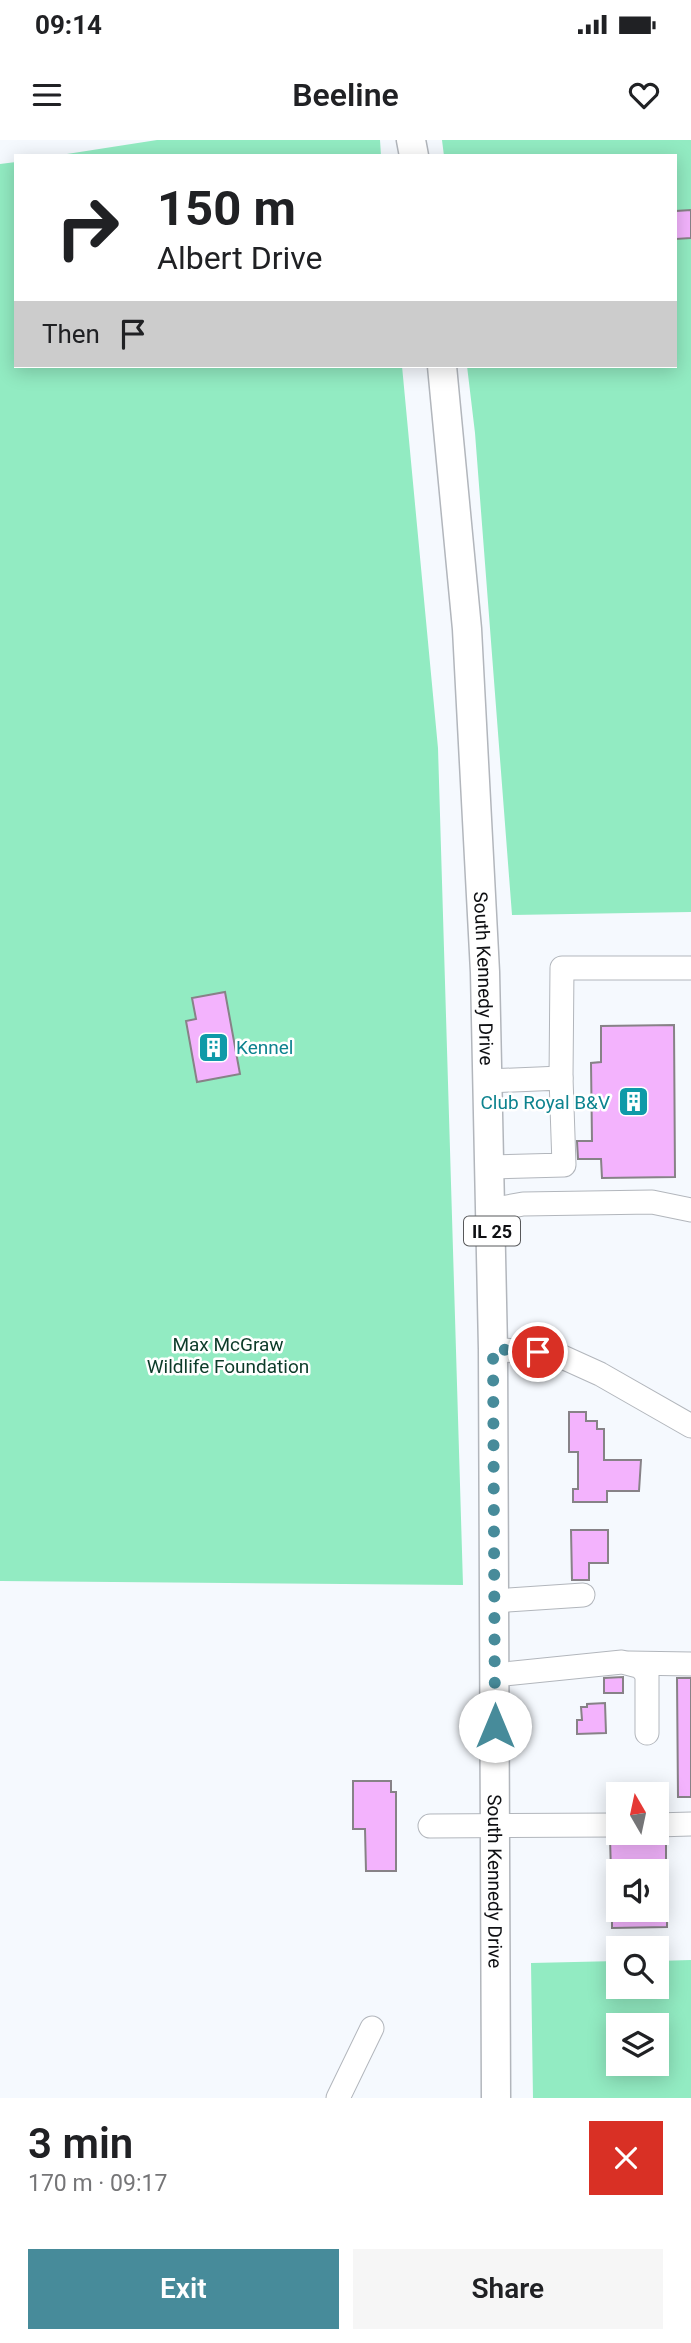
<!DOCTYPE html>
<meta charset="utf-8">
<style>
:root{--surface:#fff;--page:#f6f6f6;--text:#202124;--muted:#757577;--accent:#478b9a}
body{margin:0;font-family:Roboto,sans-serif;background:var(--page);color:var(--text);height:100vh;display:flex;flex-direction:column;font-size:26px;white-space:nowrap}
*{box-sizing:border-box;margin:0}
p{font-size:23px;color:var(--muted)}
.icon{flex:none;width:38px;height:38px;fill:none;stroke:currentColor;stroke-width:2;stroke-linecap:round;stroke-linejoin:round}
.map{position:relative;height:1958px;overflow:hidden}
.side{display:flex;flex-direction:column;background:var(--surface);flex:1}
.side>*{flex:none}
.guide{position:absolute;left:14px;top:14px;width:663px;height:214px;border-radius:0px;box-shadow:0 4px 18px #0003;background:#fff;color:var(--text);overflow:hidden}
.needle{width:46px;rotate:351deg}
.buttons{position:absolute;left:606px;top:1642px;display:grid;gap:14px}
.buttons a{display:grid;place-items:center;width:63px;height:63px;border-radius:0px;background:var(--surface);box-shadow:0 4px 18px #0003;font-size:35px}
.pin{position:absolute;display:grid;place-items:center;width:60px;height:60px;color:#fff;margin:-30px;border:4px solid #fff;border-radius:50%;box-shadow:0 2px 7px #0007}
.me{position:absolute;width:77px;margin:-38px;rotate:0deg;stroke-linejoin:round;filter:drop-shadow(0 0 5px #0008)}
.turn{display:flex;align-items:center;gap:24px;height:147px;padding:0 28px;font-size:32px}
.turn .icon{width:91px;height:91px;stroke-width:2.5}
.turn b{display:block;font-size:49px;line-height:60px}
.then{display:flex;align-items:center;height:66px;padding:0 28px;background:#0003;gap:14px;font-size:26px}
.round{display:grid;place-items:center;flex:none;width:74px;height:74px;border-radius:0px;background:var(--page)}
.overview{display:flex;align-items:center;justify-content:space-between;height:119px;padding:0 28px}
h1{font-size:42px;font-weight:600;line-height:52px}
.action{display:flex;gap:14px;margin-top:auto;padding:14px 28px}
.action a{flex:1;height:80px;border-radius:0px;background:var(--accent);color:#fff;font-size:28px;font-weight:600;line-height:80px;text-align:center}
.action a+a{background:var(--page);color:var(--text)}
.status{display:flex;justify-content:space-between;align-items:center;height:49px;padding:0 35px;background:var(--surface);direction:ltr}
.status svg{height:19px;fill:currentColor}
header{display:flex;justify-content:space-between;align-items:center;height:91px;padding:0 28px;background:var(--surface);font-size:32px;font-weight:600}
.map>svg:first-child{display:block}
.green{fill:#92ebc2;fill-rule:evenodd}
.building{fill:#f3b3fd;stroke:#878287;stroke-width:2}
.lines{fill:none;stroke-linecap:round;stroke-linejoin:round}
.minor-casing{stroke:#b2b6bc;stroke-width:25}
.major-casing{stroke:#b2b6bc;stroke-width:31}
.minor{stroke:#fff;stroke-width:23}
.major{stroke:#fff;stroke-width:28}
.route{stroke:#478b9a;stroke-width:12;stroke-dasharray:0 21.6}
.labels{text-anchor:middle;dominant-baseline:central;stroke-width:5;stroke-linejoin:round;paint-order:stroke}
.shield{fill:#fff;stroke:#57585a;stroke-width:2}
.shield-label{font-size:18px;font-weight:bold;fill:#0f1013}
.street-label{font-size:19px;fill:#0f1013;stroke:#fff}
.culture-label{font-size:19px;fill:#0d838f;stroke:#fff;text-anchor:start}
.park-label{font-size:19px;fill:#0c3b29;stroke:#fff}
</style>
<div class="status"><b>09:14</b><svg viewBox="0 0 49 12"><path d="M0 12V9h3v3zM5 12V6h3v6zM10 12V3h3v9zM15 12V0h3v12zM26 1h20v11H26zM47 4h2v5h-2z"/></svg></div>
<header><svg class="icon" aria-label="menu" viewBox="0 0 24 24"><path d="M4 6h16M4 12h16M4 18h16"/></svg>Beeline<svg class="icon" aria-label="heart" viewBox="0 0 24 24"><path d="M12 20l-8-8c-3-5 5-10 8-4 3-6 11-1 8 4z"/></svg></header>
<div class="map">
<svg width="691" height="1958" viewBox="0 0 691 1958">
<rect width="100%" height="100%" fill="#f5f9fe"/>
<!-- green -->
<g class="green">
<polygon points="157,0 380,0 381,16 54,16"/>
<polygon points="442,0 691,0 691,772 512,775 475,293 467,226 676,226 676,16 444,16"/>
<polygon points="16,22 16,226 402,226 438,608 463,1445 0,1441 0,24"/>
<path d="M 691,1820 L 691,1958 L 533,1958 L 531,1823 L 618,1821 L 618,1846 L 656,1846 L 656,1821 ZM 618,1885 L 656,1885 L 656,1923 L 618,1923 Z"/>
</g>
<!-- building -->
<g class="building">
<polygon points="691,70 691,98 676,99 676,71"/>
<polygon points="225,852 240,934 197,942 186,881 196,879 192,858"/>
<polygon points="674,885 675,1037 602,1038 601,1019 578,1019 577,1001 592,1001 591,923 601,922 601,886"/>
<polygon points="569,1272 586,1272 586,1281 597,1281 597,1289 604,1289 604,1320 641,1320 639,1351 607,1351 607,1362 573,1362 573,1349 578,1349 578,1312 569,1312"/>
<polygon points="571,1390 608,1390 608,1423 589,1423 589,1440 572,1440"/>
<polygon points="623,1537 623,1553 604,1553 604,1538"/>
<polygon points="677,1538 691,1538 691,1657 678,1657"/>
<polygon points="605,1563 606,1593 577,1594 577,1580 582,1580 581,1567 587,1567 587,1564"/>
<polygon points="353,1641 391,1641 391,1652 396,1652 396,1731 366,1731 365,1689 353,1689"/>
<polygon points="630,1692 644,1692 650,1698 666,1699 666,1731 611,1731 610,1699 624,1697"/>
<polygon points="612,1769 667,1769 667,1787 612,1788"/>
</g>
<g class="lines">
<defs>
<g id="minor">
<polyline points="561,938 562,828 691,828"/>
<polyline points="488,941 561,938 564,1025 490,1027"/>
<polyline points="491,1070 523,1064 652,1062 691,1070"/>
<polyline points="493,1209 558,1215 600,1234 691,1286"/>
<polyline points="494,1461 583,1455"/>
<polyline points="629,1523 691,1524"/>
<polyline points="495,1535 622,1522 641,1527 647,1535 647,1593"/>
<polyline points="656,1685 691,1684"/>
<polyline points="430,1686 618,1685"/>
<polyline points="338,1958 372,1888"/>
</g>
<g id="major">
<polyline points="411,0 414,16"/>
<path id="s1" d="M 442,226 L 467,489 L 485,832 L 493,1209 L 496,1958"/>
</g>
</defs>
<!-- minor casing -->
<use href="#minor" class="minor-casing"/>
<!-- major casing -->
<use href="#major" class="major-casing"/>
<!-- minor -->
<use href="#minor" class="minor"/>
<!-- major -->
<use href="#major" class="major"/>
</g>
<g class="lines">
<!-- route -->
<polyline class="route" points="495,1586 493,1209 538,1212"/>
</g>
<!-- icons -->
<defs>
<symbol id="building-square" viewBox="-11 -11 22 22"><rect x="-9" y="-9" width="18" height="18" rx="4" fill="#0f9aa8" stroke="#fff"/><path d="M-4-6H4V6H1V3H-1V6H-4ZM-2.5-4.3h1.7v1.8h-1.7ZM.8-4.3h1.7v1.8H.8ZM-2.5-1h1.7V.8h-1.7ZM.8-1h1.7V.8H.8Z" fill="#fff"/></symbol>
</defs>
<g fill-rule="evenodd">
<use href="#building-square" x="196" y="890" width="35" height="35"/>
<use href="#building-square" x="616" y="944" width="35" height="35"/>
</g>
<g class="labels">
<!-- shield labels -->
<rect class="shield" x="464" y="1076.5" width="56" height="29" rx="5"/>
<g class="shield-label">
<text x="492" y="1091">IL 25</text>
</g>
<!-- street labels -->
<g class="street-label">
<text stroke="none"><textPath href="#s1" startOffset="614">South Kennedy Drive</textPath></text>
<text stroke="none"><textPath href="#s1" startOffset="1517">South Kennedy Drive</textPath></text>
</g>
<!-- culture labels -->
<g class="culture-label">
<text x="236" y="907">Kennel</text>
<text x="610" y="962" text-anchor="end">Club Royal B&amp;V</text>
</g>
<!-- park labels -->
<g class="park-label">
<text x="228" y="1204">Max McGraw<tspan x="228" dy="22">Wildlife Foundation</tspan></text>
</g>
</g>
</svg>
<div class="buttons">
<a><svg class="needle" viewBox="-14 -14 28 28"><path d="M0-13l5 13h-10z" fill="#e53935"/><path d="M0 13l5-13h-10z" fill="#757577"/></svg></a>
<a><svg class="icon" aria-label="sound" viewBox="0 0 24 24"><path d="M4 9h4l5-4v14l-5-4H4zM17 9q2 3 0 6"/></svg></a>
<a><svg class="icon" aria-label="search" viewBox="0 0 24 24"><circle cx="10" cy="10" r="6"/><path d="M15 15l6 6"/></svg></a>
<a><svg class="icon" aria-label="layers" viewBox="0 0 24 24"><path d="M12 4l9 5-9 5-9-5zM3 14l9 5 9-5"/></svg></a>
</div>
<div class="pin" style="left:538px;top:1212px;background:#d93025"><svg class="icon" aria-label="arrive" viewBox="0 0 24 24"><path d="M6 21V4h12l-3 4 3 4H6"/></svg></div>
<svg class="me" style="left:495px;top:1586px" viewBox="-20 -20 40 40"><circle r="19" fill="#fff"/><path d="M0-13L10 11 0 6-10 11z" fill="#478b9a"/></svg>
<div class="guide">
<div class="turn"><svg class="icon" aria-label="right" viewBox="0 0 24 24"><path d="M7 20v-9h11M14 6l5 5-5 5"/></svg><div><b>150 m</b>Albert Drive</div></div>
<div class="then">Then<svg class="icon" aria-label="arrive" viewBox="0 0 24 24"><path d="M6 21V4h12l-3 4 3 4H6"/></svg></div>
</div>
</div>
<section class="side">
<div class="overview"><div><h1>3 min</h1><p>170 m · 09:17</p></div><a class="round" style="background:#d93025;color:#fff"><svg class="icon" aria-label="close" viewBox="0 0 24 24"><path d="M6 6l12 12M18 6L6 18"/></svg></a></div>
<div class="action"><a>Exit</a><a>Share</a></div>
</section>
